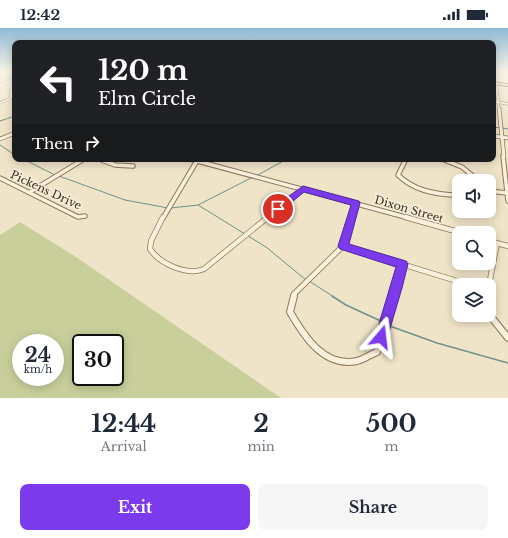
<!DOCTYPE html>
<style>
:root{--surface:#fff;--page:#f6f6f7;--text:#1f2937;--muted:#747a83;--accent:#7c3aed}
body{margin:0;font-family:"Libre Baskerville",serif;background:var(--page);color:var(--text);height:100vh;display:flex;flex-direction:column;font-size:15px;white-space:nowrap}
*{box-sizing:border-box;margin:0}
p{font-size:13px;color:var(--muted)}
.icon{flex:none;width:22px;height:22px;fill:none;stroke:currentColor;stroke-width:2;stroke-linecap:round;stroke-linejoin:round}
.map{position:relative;height:370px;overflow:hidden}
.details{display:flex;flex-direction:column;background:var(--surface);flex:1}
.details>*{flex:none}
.guide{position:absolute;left:12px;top:12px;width:484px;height:122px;border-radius:8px;box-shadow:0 2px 10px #0003;background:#202124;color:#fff;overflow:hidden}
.tools{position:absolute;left:452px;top:146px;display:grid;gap:8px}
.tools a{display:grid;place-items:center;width:44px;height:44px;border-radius:8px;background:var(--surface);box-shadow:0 2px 10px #0003;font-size:20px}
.speed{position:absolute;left:12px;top:306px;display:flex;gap:8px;font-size:20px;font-weight:700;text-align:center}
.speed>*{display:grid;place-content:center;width:52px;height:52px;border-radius:50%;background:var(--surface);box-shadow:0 2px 10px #0003;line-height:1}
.speed small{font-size:10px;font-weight:400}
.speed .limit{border:2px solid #111;border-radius:6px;background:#fff;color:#111}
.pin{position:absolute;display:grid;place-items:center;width:34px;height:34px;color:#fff;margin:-17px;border:2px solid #fff;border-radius:50%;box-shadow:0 1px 4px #0007}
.me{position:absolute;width:44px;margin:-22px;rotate:17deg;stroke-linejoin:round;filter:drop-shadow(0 0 3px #0008)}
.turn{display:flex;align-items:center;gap:14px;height:84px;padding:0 20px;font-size:18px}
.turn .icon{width:52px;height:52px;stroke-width:2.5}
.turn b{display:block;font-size:28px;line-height:34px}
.then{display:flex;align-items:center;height:38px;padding:0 20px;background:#0003;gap:8px;font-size:15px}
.eta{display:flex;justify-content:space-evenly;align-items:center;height:68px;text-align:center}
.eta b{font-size:24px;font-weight:700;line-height:28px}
.primary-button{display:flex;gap:8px;margin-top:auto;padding:8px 20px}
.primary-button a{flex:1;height:46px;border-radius:8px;background:var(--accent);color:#fff;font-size:16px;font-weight:700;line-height:46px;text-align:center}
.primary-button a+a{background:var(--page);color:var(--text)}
.status{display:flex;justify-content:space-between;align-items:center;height:28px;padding:0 20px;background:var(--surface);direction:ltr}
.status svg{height:11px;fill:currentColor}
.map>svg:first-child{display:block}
.green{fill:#c9cf9b;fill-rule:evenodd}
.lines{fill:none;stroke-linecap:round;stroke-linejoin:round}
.stream-far1{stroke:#6f938a;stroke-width:1}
.stream{stroke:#6f938a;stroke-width:1.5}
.street-far4-casing{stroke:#8d765c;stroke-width:3}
.street-far3-casing{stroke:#8d765c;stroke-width:4.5}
.street-far2-casing{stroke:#8d765c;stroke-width:5.5}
.street-far1-casing{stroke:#8d765c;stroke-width:6}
.street-casing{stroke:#8d765c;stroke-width:8}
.primary-casing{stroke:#5b4430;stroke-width:2}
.street-far4{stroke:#faf1dc;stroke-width:2}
.street-far3{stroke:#faf1dc;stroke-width:3}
.street-far2{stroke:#faf1dc;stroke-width:3.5}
.street-far1{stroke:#faf1dc;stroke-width:4.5}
.street{stroke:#faf1dc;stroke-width:6}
.primary{fill:#f3d9a0;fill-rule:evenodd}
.route{fill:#7c3aed;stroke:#51269a}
.labels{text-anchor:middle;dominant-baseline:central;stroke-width:3.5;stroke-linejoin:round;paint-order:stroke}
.street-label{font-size:11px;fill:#3d2e20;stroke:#f7eed8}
</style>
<div class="status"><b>12:42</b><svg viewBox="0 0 49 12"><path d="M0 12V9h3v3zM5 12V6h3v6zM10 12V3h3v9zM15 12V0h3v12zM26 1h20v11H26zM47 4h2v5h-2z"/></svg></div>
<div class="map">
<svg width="508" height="370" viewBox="0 0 508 370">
<rect width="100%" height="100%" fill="#f0e4c8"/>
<!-- green -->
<path class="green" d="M 20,194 L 76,229 L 281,370 L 0,370 L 0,207 ZM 21,315 L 55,315 L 55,349 L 21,349 ZM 81,315 L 115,315 L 115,349 L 81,349 Z"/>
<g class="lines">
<!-- stream-far1 -->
<g class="stream-far1">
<polyline points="0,93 15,88"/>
<polyline points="493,99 500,100"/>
<polyline points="503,100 508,101"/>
<polyline points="0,117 15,127"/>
<polyline points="23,131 55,147"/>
<polyline points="59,148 125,172 168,180"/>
<polyline points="256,148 287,131"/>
<polyline points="198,177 245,206"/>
<polyline points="171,180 198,177 253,149"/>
<polyline points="248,208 266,219 306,252"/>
<polyline points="309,253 334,269"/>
</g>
<!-- stream -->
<g class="stream">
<polyline points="332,268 346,277 383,294"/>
<polyline points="387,297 437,315 508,335"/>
</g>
<defs>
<g id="street-far4">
<polyline points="0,53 15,48"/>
<polyline points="496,55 499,81"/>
<polyline points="493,73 508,76"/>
<polyline points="0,75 11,70 11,62 15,58"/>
</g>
<g id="street-far3">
<polyline points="499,80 504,129"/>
<polyline points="493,108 508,110"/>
<polyline points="0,111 15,105"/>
</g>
<g id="street-far2">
<polyline points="503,128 508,173"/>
<polyline points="99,131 115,137 133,138"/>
<polyline points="190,131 409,190"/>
<path d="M 406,131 L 398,147 C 414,163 437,167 459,167"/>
<polyline points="442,131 462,139 479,153"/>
<polyline points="0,150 78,189 85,188"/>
<polyline points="489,163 507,165"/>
<polyline points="30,164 84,131"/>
<polyline points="163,190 198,131"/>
<polyline points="267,190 303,161"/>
<polyline points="351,190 356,175"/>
</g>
<g id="street-far1">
<path d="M 163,189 L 151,213 L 150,221 C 160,236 187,248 204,241 L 268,189"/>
<polyline points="405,189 462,205"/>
<polyline points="489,213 508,218"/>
<polyline points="343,218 470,257"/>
<polyline points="489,257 497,215"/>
<polyline points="293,269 294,266 343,218 352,189"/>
<polyline points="394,269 402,236"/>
</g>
<g id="street">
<path d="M 294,268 L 290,284 C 304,308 324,340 357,333 C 364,331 370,327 377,324 L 394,268"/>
<polyline points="489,282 492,290 508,310"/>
</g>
<polygon id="primary" points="493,54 508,56 508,58 493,56"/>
</defs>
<!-- street-far4 casing -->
<use href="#street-far4" class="street-far4-casing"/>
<!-- street-far3 casing -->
<use href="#street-far3" class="street-far3-casing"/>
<!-- street-far2 casing -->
<use href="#street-far2" class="street-far2-casing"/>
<!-- street-far1 casing -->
<use href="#street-far1" class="street-far1-casing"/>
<!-- street casing -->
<use href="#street" class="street-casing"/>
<!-- primary casing -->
<use href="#primary" class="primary-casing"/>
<!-- street-far4 -->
<use href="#street-far4" class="street-far4"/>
<!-- street-far3 -->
<use href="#street-far3" class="street-far3"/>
<!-- street-far2 -->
<use href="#street-far2" class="street-far2"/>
<!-- street-far1 -->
<use href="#street-far1" class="street-far1"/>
<!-- street -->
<use href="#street" class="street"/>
<!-- primary -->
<use href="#primary" class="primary"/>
</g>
<!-- sky -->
<linearGradient id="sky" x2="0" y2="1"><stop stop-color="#8fbad6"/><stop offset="0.46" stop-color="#f8f3e6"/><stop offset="1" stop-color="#f8f3e6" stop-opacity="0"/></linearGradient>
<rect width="508" height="95" fill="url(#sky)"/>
<!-- route -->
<polygon class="route" points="303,158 359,173 360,175 349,216 406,233 408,236 402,260 386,314 381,316 377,314 375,309 396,239 340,221 338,218 351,177 304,164 281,183 275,183 274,181 275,178"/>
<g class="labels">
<!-- street labels -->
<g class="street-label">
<text transform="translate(46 162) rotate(25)">Pickens Drive</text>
<text transform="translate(409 181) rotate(16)">Dixon Street</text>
</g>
</g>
</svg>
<div class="tools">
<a><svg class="icon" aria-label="sound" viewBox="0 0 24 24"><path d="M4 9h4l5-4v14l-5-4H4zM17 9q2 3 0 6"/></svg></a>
<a><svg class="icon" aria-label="search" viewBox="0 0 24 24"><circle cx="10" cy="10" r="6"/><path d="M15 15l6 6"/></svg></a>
<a><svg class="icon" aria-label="layers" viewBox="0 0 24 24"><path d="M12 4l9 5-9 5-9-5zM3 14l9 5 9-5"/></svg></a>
</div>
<div class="speed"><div>24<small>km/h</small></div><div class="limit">30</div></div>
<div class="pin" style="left:278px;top:181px;background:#d93025"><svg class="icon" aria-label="arrive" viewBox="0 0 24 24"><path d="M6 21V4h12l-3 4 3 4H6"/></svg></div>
<svg class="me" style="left:381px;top:309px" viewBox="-20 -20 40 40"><path d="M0-17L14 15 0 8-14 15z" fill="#7c3aed" stroke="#fff" stroke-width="4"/></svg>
<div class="guide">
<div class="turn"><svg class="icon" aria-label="left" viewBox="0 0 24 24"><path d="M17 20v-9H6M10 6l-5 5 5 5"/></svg><div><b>120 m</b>Elm Circle</div></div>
<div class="then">Then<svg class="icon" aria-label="right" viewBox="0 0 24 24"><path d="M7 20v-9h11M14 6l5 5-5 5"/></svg></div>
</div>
</div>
<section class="details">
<div class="eta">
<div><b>12:44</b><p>Arrival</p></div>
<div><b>2</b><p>min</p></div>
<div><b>500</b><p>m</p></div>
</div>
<div class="primary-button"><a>Exit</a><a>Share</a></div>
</section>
